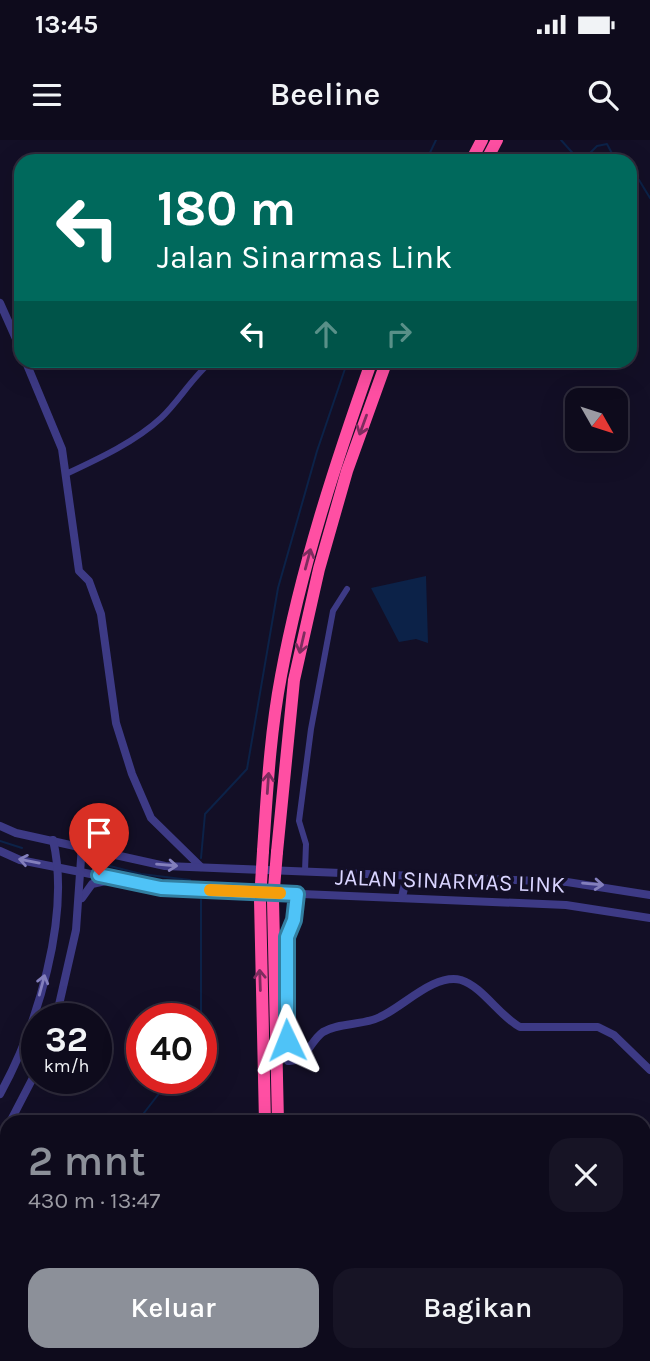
<!DOCTYPE html>
<html lang="id">
<meta charset="utf-8">
<style>
:root{--surface:#0e0b1c;--page:#171425;--text:#f1f3f6;--muted:#9b9ba3;--line:#2e2b3b;--accent:#8c9099}
body{margin:0;font-family:Karla,sans-serif;background:var(--page);color:var(--text);height:100vh;display:flex;flex-direction:column;font-size:26px;white-space:nowrap}
*{box-sizing:border-box;margin:0}
p{font-size:23px;color:var(--muted)}
.icon{flex:none;width:38px;height:38px;fill:none;stroke:currentColor;stroke-width:2;stroke-linecap:round;stroke-linejoin:round}
.map{position:relative;flex:1;overflow:hidden}
.side{position:absolute;left:0px;top:975px;width:651px;height:247px;display:flex;flex-direction:column;background:var(--surface);border-radius:21px 21px 0 0;box-shadow:0 7px 28px #0002,0 0 0 2px var(--line)}
.side>*{flex:none}
.guide{position:absolute;left:14px;top:14px;width:623px;height:214px;border-radius:21px;box-shadow:0 7px 28px #0002,0 0 0 2px var(--line);background:#00695c;color:#fff;overflow:hidden}
.needle{width:46px;rotate:129deg}
.fabs{position:absolute;left:565px;top:248px;display:grid;gap:14px}
.fabs a{display:grid;place-items:center;width:63px;height:63px;border-radius:14px;background:var(--surface);box-shadow:0 7px 28px #0002,0 0 0 2px var(--line);font-size:35px}
.speed{position:absolute;left:21px;top:863px;display:flex;gap:14px;font-size:35px;font-weight:700;text-align:center}
.speed>*{display:grid;place-content:center;width:91px;height:91px;border-radius:50%;background:var(--surface);box-shadow:0 7px 28px #0002,0 0 0 2px var(--line);line-height:1}
.speed small{font-size:18px;font-weight:400}
.speed .limit{border:10px solid #d22;background:#fff;color:#111}
.pin{position:absolute;display:grid;place-items:center;width:60px;height:60px;color:#fff;margin:-72px -30px;border-radius:50% 50% 50% 0;rotate:-45deg;box-shadow:0 0 7px #0007}
.pin .icon{rotate:45deg}
.me{position:absolute;width:77px;margin:-38px;rotate:358deg;stroke-linejoin:round;filter:drop-shadow(0 0 5px #0008)}
.turn{display:flex;align-items:center;gap:24px;height:147px;padding:0 28px;font-size:32px}
.turn .icon{width:91px;height:91px;stroke-width:2.5}
.turn b{display:block;font-size:49px;line-height:60px}
.lanes{display:flex;align-items:center;height:66px;padding:0 28px;background:#0003;justify-content:center;gap:35px;direction:ltr}
.lanes .off{opacity:.35}
.round{display:grid;place-items:center;flex:none;width:74px;height:74px;border-radius:21px;background:var(--page)}
.headline{display:flex;align-items:center;justify-content:space-between;height:119px;padding:0 28px}
h1{font-size:42px;font-weight:600;line-height:52px;color:var(--accent)}
.button{display:flex;gap:14px;margin-top:auto;padding:14px 28px}
.button a{flex:1;height:80px;border-radius:21px;background:var(--accent);color:#fff;font-size:28px;font-weight:600;line-height:80px;text-align:center}
.button a+a{background:var(--page);color:var(--text)}
.status{display:flex;justify-content:space-between;align-items:center;height:49px;padding:0 35px;background:var(--surface);direction:ltr}
.status svg{height:19px;fill:currentColor}
header{display:flex;justify-content:space-between;align-items:center;height:91px;padding:0 28px;background:var(--surface);font-size:32px;font-weight:600}
.map>svg:first-child{display:block}
.water{fill:#0c2248}
.lines{fill:none;stroke-linecap:round;stroke-linejoin:round}
.stream{stroke:#0c2248;stroke-width:2}
.minor{stroke:#3d3a85;stroke-width:6}
.tertiary{stroke:#3d3a85;stroke-width:8}
.motorway{stroke:#ff4fa3;stroke-width:12}
.motorway-bridge{stroke:#ff4fa3;stroke-width:12}
.oneway{stroke:#7d2c5e}
.oneway2{stroke:#837fbc}
.route-casing{stroke:#337fa1;stroke-width:18}
.route{stroke:#4fc3f7;stroke-width:12}
.slow{stroke:#f59e0b;stroke-width:12}
.labels{text-anchor:middle;dominant-baseline:central;stroke-width:7;stroke-linejoin:round;paint-order:stroke}
.street-label{font-size:23px;fill:#d9d4ff;stroke:#130f26}
</style>
<div class="status"><b>13:45</b><svg viewBox="0 0 49 12"><path d="M0 12V9h3v3zM5 12V6h3v6zM10 12V3h3v9zM15 12V0h3v12zM26 1h20v11H26zM47 4h2v5h-2z"/></svg></div>
<header><svg class="icon" aria-label="menu" viewBox="0 0 24 24"><path d="M4 6h16M4 12h16M4 18h16"/></svg>Beeline<svg class="icon" aria-label="search" viewBox="0 0 24 24"><circle cx="10" cy="10" r="6"/><path d="M15 15l6 6"/></svg></header>
<div class="map">
<svg width="650" height="1221" viewBox="0 0 650 1221">
<rect width="100%" height="100%" fill="#130f26"/>
<!-- water -->
<polygon class="water" points="426,436 428,503 416,499 399,502 371,448"/>
<g class="lines">
<!-- stream -->
<g class="stream">
<polyline points="561,0 578,19 583,20 597,6 607,4 616,21"/>
<polyline points="426,21 436,0"/>
<polyline points="630,38 639,40 650,58"/>
<polyline points="0,701 22,708"/>
<polyline points="201,718 205,674 247,629 278,448 317,311 348,220"/>
<polyline points="98,723 141,734 190,740"/>
<polyline points="201,878 201,760"/>
<polyline points="137,982 171,938"/>
<polyline points="0,1020 7,1021"/>
<polyline points="316,1214 317,1221"/>
</g>
<!-- minor -->
<g class="minor">
<path d="M 66,334 C 98,319 135,302 161,278 C 180,260 192,237 213,220"/>
<polyline points="305,731 306,704 299,681 311,589 333,471 347,449"/>
</g>
<!-- tertiary -->
<g class="tertiary">
<polyline points="0,163 21,210"/>
<polyline points="25,220 62,309 79,431 89,441 101,474 116,583 132,634 151,678 201,727"/>
<polyline points="0,686 16,693 165,726 567,742 650,755"/>
<polyline points="0,711 20,720 161,748 566,765 650,778"/>
<path d="M 297,754 L 294,780 L 287,797 L 288,921 C 307,922 309,902 323,892 C 339,882 362,886 380,877 C 403,867 434,833 461,840 C 483,847 499,876 520,887 L 598,887 L 614,895 L 650,930"/>
<polyline points="402,757 407,735"/>
<polyline points="82,758 92,744 110,740"/>
<polyline points="56,878 76,790 82,705"/>
<path d="M 0,954 C 37,887 71,776 53,700"/>
<polyline points="10,982 37,930"/>
<polyline points="0,998 7,987"/>
</g>
<!-- motorway -->
<g class="motorway">
<polyline points="471,21 482,0"/>
<polyline points="486,21 497,0"/>
<path d="M 263,711 C 267,653 270,594 281,536 C 301,428 335,324 372,220"/>
<polyline points="277,712 294,540 319,429 347,331 387,220"/>
<polyline points="260,760 265,982"/>
<polyline points="273,760 278,982"/>
<polyline points="275,1214 275,1221"/>
<polyline points="286,1214 287,1221"/>
</g>
<!-- motorway-bridge -->
<g class="motorway-bridge">
<polyline points="260,760 263,711"/>
<polyline points="273,760 277,712"/>
</g>
</g>
<!-- one-way arrows -->
<defs><path id="oneway-shaft" d="M-6 0H5M1.5-3L5.5 0L1.5 3" fill="none" stroke-width="1.6" stroke-linecap="round" stroke-linejoin="round" transform="scale(1.75)"/></defs>
<g class="oneway">
<use href="#oneway-shaft" transform="translate(363 285) rotate(110)"/>
<use href="#oneway-shaft" transform="translate(308 419) rotate(-75)"/>
<use href="#oneway-shaft" transform="translate(302 503) rotate(103)"/>
<use href="#oneway-shaft" transform="translate(268 643) rotate(-86)"/>
<use href="#oneway-shaft" transform="translate(260 840) rotate(-92)"/>
</g>
<g class="oneway2">
<use href="#oneway-shaft" transform="translate(29 721) rotate(-169)"/>
<use href="#oneway-shaft" transform="translate(167 725) rotate(5)"/>
<use href="#oneway-shaft" transform="translate(593 744) rotate(5)"/>
<use href="#oneway-shaft" transform="translate(42 845) rotate(-75)"/>
</g>
<g class="lines">
<defs>
<polyline id="route" points="99,735 161,748 297,754 294,780 287,797 287,900"/>
</defs>
<!-- route casing -->
<use href="#route" class="route-casing"/>
<!-- route -->
<use href="#route" class="route"/>
<!-- slow -->
<polyline class="slow" points="210,750 280,753"/>
</g>
<g class="labels">
<!-- street labels -->
<g class="street-label">
<text transform="translate(450 741) rotate(2)">JALAN SINARMAS LINK</text>
</g>
</g>
</svg>
<div class="fabs">
<a><svg class="needle" viewBox="-14 -14 28 28"><path d="M0-13l5 13h-10z" fill="#e53935"/><path d="M0 13l5-13h-10z" fill="#9b9ba3"/></svg></a>
</div>
<div class="speed"><div>32<small>km/h</small></div><div class="limit">40</div></div>
<div class="pin" style="left:99px;top:735px;background:#d93025"><svg class="icon" aria-label="arrive" viewBox="0 0 24 24"><path d="M6 21V4h12l-3 4 3 4H6"/></svg></div>
<svg class="me" style="left:287px;top:900px" viewBox="-20 -20 40 40"><path d="M0-17L14 15 0 8-14 15z" fill="#4fc3f7" stroke="#fff" stroke-width="4"/></svg>
<div class="guide">
<div class="turn"><svg class="icon" aria-label="left" viewBox="0 0 24 24"><path d="M17 20v-9H6M10 6l-5 5 5 5"/></svg><div><b>180 m</b>Jalan Sinarmas Link</div></div>
<div class="lanes"><svg class="icon" aria-label="left" viewBox="0 0 24 24"><path d="M17 20v-9H6M10 6l-5 5 5 5"/></svg><svg class="icon off" aria-label="ahead" viewBox="0 0 24 24"><path d="M12 20V5M6 11l6-6 6 6"/></svg><svg class="icon off" aria-label="right" viewBox="0 0 24 24"><path d="M7 20v-9h11M14 6l5 5-5 5"/></svg></div>
</div>
<section class="side">
<div class="headline"><div><h1>2 mnt</h1><p>430 m · 13:47</p></div><a class="round"><svg class="icon" aria-label="close" viewBox="0 0 24 24"><path d="M6 6l12 12M18 6L6 18"/></svg></a></div>
<div class="button"><a>Keluar</a><a>Bagikan</a></div>
</section>
</div>
